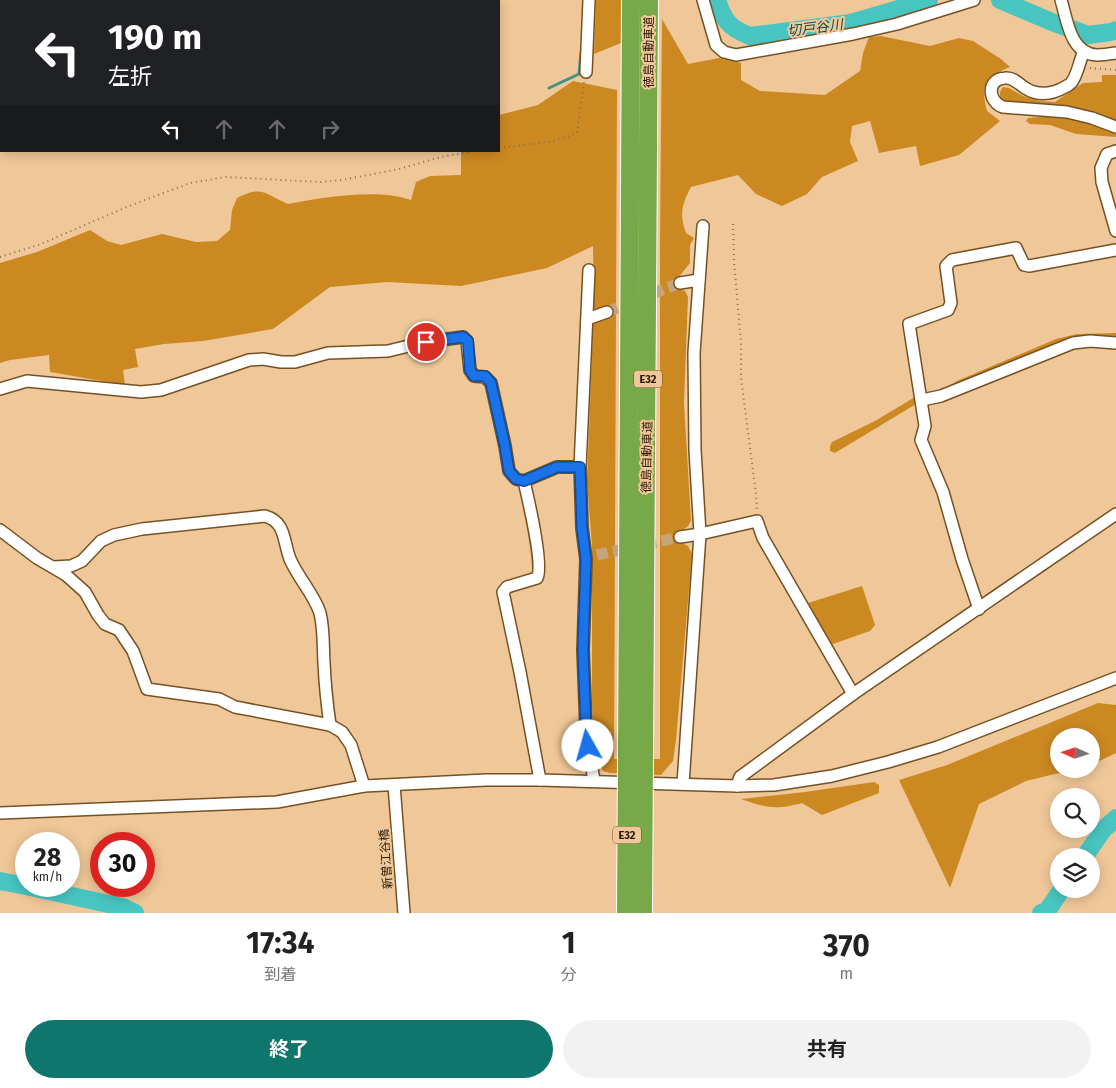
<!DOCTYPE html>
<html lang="ja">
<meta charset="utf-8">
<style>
:root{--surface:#fff;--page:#f2f2f2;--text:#222;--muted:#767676;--accent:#0f766e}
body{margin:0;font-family:"Fira Sans","Noto Sans JP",sans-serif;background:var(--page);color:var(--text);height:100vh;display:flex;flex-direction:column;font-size:19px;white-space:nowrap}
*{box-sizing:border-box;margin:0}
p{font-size:16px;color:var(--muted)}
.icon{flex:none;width:28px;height:28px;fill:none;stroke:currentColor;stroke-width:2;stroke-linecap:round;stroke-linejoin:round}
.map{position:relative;height:913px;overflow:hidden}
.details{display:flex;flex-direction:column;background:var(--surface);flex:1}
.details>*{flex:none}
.hud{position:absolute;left:0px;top:0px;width:500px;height:152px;box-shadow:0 2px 12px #0003;background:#202124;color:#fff;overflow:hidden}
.needle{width:32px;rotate:273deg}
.fabs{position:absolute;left:1050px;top:728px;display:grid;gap:10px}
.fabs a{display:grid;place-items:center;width:50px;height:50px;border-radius:50%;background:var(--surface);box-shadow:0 2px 12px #0003;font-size:25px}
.speed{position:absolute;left:15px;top:832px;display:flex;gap:10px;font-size:25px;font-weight:700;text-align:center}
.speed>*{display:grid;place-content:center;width:65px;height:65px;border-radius:50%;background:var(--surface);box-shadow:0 2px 12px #0003;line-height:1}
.speed small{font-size:12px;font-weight:400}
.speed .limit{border:8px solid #d22;background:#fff;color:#111}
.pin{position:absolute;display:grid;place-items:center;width:42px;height:42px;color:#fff;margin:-21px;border:2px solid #fff;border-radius:50%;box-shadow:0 1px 5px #0007}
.me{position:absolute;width:55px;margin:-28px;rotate:353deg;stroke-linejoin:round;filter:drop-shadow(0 0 4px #0008)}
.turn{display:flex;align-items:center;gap:18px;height:105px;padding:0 25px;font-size:22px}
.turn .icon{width:65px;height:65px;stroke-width:2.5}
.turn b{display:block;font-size:35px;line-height:42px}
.lanes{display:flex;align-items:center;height:48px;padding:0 25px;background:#0003;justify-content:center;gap:25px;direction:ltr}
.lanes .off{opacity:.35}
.eta{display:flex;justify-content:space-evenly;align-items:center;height:85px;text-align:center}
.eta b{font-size:30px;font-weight:700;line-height:35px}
.button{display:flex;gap:10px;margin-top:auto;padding:10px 25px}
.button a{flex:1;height:58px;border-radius:30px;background:var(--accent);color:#fff;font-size:20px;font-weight:700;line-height:58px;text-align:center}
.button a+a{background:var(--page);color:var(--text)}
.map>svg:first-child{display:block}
.forest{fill:#cc8921}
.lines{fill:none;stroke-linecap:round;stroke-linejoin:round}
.stream{stroke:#3e9289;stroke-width:3}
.river{stroke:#48c5c1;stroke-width:18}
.minor-tunnel{stroke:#c7a47b;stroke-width:11;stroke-dasharray:11 5.5;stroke-linecap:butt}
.minor-casing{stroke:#745224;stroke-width:14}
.highway-casing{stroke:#fff;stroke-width:20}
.path{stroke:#896f4e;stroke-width:2;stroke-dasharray:1 4;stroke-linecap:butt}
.minor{stroke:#fff;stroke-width:11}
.highway{stroke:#77a948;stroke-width:18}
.highway-bridge-casing{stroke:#fff;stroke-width:20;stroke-linecap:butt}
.highway-bridge{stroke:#77a948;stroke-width:18}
.route-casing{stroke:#114b97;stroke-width:12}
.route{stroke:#1a73e8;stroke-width:9}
.labels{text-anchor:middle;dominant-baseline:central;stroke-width:4;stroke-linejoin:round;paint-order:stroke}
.shield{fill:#efc798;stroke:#644e32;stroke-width:1}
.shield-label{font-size:11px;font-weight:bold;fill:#281a07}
.street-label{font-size:12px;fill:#281a07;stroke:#efc798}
.water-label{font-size:14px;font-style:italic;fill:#055250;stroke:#efc798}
</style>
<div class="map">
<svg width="1116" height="913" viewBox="0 0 1116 913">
<rect width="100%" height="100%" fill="#efc798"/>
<!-- forest -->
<g class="forest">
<polygon points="42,0 149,0 38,1"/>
<polygon points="596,0 621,0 621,43 594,54"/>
<path d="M 662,19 L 688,64 L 719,58 L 741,63 L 741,80 L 760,91 L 825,95 L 860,71 L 863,53 L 869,37 L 881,36 L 930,46 L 959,38 L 973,41 L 1001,59 L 1010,67 C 985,77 980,84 987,111 L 1000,121 L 959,155 L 920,166 L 916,146 L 879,153 L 870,121 L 852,126 L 850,142 L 858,161 L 822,177 L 807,194 L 782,206 L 756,194 L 738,175 L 691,187 C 682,204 679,215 686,233 L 694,238 L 690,245 L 690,263 L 679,277 L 679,289 L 685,291 L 688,297 L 684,403 L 691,521 L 688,526 L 678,534 L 678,541 L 688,546 L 692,554 L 676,740 L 673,761 L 661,775 L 610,773 L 603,771 L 597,755 L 592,704 L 592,545 L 587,483 L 594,300 L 593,246 L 547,268 L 461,286 L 387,282 L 330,287 L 273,329 L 203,341 L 164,344 L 135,349 L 138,367 L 123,370 L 125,385 L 50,372 L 49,355 L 10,360 L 0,363 L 0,263 L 37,252 L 90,230 L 107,241 L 121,245 L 162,234 L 196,242 L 217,241 L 230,230 L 232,210 L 237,198 C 263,185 264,194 288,204 C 321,197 380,188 411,200 L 416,182 L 430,176 L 461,175 L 461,151 L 499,151 L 499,115 L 538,105 L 573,81 L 617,90 L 614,759 L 660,759 L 660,242 Z"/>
<polygon points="1102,75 1116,75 1116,137 1076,134 1050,125 1030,124 1026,121 1028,118 1051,116 1058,108 1005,101 1000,98 1000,92 1003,87 1009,88 1023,96 1039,101 1055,102 1083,83 1102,82"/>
<polygon points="1116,333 1116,339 1095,337 954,387 951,385 957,381 1056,339 1077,334"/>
<polygon points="915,397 916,404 835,453 830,451 830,446 832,442 875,421"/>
<polygon points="862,586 875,625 870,631 830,645 805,604"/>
<polygon points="1098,703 1116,705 1116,753 1091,765 1091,736 1059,736 1059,769 1076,769 1026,781 979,804 950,888 899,780 947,765"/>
<path d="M 874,782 L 879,785 L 879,793 L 822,815 L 802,803 C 776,810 766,808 741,799 L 805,792 Z"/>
</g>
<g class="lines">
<!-- stream -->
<polyline class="stream" points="549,88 579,74 581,53"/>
<!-- river -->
<g class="river">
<path d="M 717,0 C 724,21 729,28 750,36 L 851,23 L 929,0"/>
<polyline points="1000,0 1052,22 1088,35 1111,32 1116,30"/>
<polyline points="1085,856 1103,830 1116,818"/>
<polyline points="0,881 26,886"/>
<polyline points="26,886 122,907 135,913"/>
<polyline points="1041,913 1047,911 1062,889"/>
</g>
<!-- minor-tunnel -->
<g class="minor-tunnel">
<polyline points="607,312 680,283"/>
<polyline points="597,555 680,537"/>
</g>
<defs>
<g id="minor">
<polyline points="703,0 716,45 724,52 736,55 853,34 897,24 974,0"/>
<path d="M 1061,0 C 1067,19 1070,54 1097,55 C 1103,55 1110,54 1116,53"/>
<polyline points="245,1 250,0"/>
<path d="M 1084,51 C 1080,59 1077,77 1071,83 C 1071,84 1065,87 1065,87 C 1051,95 1038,96 1025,88 C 1019,84 1013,77 1005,78 C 986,79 988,102 1003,107 L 1067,112 L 1092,118 L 1116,127"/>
<polyline points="586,72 589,0"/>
<polyline points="0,93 1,92"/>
<polyline points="1116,151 1107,154 1101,168 1102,182 1116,231"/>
<polyline points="589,270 580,467 582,528 586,559 583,650 586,728 594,781"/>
<polyline points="680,283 699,280"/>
<polyline points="587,319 607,312"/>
<polyline points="0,389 27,381 141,392 161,390 249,360 263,359 281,362 295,362 328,353 388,351 425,342 463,337 467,341 470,370 474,376 485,377 491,383 505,446 509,471 516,479 524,481"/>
<polyline points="922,400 941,396 1073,343 1090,341 1116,343"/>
<polyline points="0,530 37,558 66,575 85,592 98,615 105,624 119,630 133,651 147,689 219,699 235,707 330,725 342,732 351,745 364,786"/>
<polyline points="680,537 700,534 757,521 763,538 853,694"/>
<path d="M 54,567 L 71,566 L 82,561 L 101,541 L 114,535 L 142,529 L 265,516 C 286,522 283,541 290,559 C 298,578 314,594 320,613 C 324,629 323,647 324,663 C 325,684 327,704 330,725"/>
<polyline points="979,609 962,559 943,492 921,440 925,426 909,324 948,310 951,303 946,266 952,260 1016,248 1024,265 1029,266 1116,250"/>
<path d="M 540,780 L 520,672 L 503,592 L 507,587 L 537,578 C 544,566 528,498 524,481 L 557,467 L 580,467"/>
<polyline points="683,784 700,534 695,450 694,353 703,226"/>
<polyline points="394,785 404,913"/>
<polyline points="737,786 740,777 853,694 1116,514"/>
<polyline points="0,813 277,802 364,786 486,780 540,780 737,786 774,785 832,776 888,762 938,747 1116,678"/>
</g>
<g id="highway">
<polyline points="627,757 631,0"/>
<polyline points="644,758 649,0"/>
</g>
</defs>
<!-- minor casing -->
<use href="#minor" class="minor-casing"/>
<!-- highway casing -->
<use href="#highway" class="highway-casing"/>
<!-- path -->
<g class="path">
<polyline points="1090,68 1116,70"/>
<polyline points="499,148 554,141 577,133 584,82"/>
<polyline points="733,224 734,261 741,343 741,378 756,494 757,512"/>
<polyline points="0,257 41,244 129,206 190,183 226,177 320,182 342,180 399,169 441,157 475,151"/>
</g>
<!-- minor -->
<use href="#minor" class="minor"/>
<!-- highway -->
<use href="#highway" class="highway"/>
<defs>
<g id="highway-bridge">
<polyline points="626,913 627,757"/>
<polyline points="643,913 644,758"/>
</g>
</defs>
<!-- highway-bridge casing -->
<use href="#highway-bridge" class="highway-bridge-casing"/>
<!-- highway-bridge -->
<use href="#highway-bridge" class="highway-bridge"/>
</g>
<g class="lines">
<defs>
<polyline id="route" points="426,342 463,337 468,341 470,370 474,376 485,376 491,383 505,446 509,471 516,479 524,481 557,467 580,467 582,528 586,559 583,650 586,728 588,746"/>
</defs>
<!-- route casing -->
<use href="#route" class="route-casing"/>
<!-- route -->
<use href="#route" class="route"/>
</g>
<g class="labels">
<!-- shield labels -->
<g class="shield">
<rect x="634" y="370.5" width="28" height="17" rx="4"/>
<rect x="613" y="826.5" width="28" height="17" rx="4"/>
</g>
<g class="shield-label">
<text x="648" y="379">E32</text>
<text x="627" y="835">E32</text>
</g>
<!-- street labels -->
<g class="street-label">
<text transform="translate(649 52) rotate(-90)">徳島自動車道</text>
<text transform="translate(647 457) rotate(-89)">徳島自動車道</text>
<text transform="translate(386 859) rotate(-94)">新曽江谷橋</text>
</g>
<!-- water labels -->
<g class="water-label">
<text transform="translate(815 28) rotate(-7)">切戸谷川</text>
</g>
</g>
</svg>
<div class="fabs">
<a><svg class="needle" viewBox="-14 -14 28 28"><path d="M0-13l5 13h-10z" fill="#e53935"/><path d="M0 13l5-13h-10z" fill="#767676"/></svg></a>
<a><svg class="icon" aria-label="search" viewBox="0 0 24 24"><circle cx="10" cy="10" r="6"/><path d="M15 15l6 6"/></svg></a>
<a><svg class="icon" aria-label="layers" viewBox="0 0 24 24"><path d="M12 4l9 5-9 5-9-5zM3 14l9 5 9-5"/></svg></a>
</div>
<div class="speed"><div>28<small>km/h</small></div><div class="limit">30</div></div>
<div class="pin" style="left:426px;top:342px;background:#d93025"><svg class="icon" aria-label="arrive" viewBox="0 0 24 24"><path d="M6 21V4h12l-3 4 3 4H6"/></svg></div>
<svg class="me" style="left:588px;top:746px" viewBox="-20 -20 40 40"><circle r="19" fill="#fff"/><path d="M0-13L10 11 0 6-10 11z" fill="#1a73e8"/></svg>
<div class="hud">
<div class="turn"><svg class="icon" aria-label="left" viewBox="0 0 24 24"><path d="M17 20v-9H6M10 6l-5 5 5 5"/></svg><div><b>190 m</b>左折</div></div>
<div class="lanes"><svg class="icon" aria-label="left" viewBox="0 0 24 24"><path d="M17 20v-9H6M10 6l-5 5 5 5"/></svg><svg class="icon off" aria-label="ahead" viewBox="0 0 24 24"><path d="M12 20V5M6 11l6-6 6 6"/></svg><svg class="icon off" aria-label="ahead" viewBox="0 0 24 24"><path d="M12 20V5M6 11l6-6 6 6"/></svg><svg class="icon off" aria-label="right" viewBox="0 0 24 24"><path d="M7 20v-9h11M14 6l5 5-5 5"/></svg></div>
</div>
</div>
<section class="details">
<div class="eta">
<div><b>17:34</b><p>到着</p></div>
<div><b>1</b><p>分</p></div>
<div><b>370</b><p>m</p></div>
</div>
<div class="button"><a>終了</a><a>共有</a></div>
</section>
